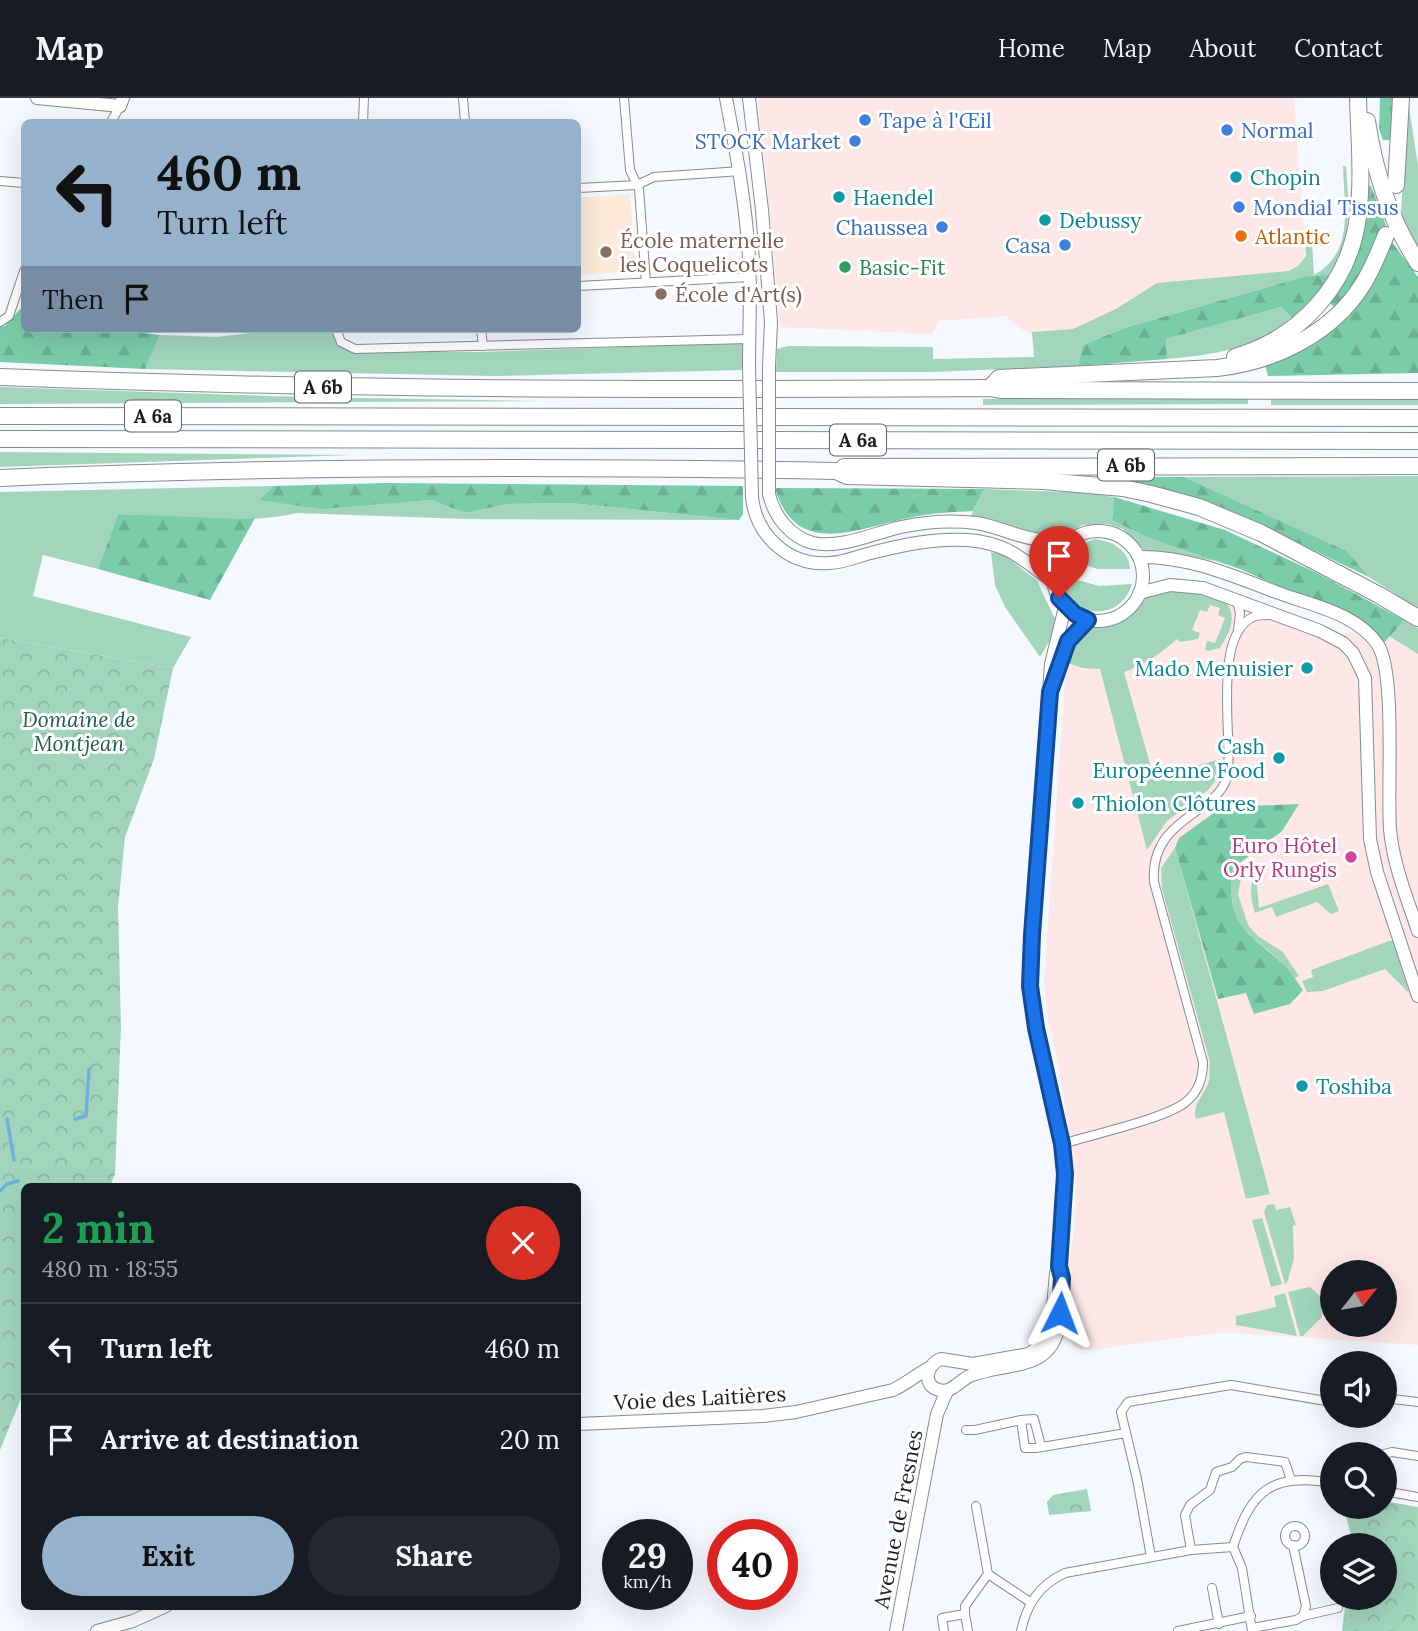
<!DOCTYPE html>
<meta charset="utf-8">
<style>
:root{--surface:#171b24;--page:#242831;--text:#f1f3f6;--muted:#9ea1a6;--line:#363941;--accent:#96b1cc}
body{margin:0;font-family:Lora,serif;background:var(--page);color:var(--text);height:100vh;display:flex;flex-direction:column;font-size:26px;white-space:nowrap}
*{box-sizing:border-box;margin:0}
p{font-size:23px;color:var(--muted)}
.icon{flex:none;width:38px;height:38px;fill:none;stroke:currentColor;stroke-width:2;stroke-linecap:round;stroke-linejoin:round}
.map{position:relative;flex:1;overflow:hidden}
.sheet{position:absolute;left:21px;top:1085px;width:560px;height:427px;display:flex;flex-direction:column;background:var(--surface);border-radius:10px;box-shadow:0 7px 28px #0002}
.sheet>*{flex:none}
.hud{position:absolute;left:21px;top:21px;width:560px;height:214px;border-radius:10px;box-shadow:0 7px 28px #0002;background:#96b1cc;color:#111;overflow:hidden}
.needle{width:46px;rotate:59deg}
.fabs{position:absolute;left:1320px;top:1162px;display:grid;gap:14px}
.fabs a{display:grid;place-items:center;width:77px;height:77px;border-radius:50%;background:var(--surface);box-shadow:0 7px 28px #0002;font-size:35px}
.speed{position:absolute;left:602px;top:1421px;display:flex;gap:14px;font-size:35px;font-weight:700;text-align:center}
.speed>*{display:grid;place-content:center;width:91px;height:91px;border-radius:50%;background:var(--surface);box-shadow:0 7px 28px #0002;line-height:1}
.speed small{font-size:18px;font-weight:400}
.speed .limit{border:10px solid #d22;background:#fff;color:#111}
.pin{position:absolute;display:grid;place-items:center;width:60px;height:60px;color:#fff;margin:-72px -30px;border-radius:50% 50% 50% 0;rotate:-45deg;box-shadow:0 0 7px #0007}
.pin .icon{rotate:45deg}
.me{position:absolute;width:77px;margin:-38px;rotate:3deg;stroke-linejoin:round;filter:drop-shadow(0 0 5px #0008)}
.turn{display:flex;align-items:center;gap:24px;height:147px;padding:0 21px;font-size:32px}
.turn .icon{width:91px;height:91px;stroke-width:2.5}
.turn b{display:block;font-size:49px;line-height:60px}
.then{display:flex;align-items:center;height:66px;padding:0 21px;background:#0003;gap:14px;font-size:26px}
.round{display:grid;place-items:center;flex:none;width:74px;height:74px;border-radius:37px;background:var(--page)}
.headline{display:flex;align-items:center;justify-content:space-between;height:119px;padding:0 21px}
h1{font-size:42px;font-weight:700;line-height:52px;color:#1e9e55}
.cta{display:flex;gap:14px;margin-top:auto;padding:14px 21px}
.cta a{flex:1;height:80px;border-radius:42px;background:var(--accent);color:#111;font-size:28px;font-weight:700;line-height:80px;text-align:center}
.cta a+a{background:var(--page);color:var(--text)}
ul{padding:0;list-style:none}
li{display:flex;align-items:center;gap:21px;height:91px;padding:0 21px;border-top:2px solid var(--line)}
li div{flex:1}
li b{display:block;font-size:26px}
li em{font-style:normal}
header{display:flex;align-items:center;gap:42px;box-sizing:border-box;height:98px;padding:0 35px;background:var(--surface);border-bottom:2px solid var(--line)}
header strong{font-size:33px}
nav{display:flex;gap:38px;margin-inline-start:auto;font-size:24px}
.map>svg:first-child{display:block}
.commercial{fill:#fee8e7;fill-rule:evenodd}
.education{fill:#fcebd9}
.grass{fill:#a3d5bd}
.forest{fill:url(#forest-firs)}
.park{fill:url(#park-crowns)}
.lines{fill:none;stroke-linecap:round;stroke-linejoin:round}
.stream{stroke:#6db1de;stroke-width:3.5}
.street-casing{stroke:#868b93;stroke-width:10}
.secondary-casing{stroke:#868b93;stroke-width:14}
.highway-casing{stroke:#868b93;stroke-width:18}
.street{stroke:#fff;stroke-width:8}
.secondary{stroke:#fff;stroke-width:12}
.highway{stroke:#fff;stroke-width:16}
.secondary-bridge-casing{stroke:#868b93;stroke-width:14;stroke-linecap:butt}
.secondary-bridge{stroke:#fff;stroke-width:12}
.route-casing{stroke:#114b97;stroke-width:18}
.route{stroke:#1a73e8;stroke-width:12}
.shop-dot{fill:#3f7fe0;stroke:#fff;stroke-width:2.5}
.culture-dot{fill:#0f9aa8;stroke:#fff;stroke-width:2.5}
.food-dot{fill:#e8710a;stroke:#fff;stroke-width:2.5}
.education-dot{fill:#8d6e63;stroke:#fff;stroke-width:2.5}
.leisure-dot{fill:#2e9e5b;stroke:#fff;stroke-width:2.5}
.hotel-dot{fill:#d1479c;stroke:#fff;stroke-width:2.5}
.labels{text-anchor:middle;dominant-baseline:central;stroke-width:6;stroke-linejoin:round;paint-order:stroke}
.shield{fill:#fff;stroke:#606164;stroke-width:2}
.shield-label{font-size:19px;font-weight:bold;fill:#1c1d21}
.shop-label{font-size:21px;fill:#366cbe;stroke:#fff;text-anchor:start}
.culture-label{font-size:21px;fill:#0d838f;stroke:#fff;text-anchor:start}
.food-label{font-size:21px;fill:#c56008;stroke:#fff;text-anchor:start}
.education-label{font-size:21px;fill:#785e54;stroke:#fff;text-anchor:start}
.leisure-label{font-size:21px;fill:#27864d;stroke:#fff;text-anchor:start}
.park-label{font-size:21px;font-style:italic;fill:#1e5c45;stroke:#fff}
.hotel-label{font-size:21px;fill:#b23c85;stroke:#fff;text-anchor:end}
.street-label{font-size:21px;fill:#1c1d21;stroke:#fff}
</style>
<header>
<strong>Map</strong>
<nav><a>Home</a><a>Map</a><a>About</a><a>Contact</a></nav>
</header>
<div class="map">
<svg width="1418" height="1533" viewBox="0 0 1418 1533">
<defs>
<pattern id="forest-firs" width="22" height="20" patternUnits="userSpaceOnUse" patternTransform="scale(1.75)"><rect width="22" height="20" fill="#7bcca9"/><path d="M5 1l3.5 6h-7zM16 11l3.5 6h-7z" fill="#6aaf91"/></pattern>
<pattern id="park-crowns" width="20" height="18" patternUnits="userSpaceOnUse" patternTransform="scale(1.75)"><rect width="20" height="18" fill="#a3d5bd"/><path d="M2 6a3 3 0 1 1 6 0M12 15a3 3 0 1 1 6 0" fill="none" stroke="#8cb6a2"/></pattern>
</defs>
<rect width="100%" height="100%" fill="#f5f8fe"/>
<!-- commercial -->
<g class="commercial">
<polygon points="757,0 1294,0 1307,178 1078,233 1032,237 1018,229 1006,218 940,223 931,236 780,229 768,94"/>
<path d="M 1183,490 L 1335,536 L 1376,530 L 1418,556 L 1418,1247 L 1238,1235 L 1215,1235 L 1091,1252 L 1081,1251 L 1074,1248 L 1069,1241 L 1067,1214 L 1068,1171 L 1074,1134 L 1076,1086 L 1060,975 L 1048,920 L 1044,883 L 1065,582 L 1078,548 L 1090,530 L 1106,529 L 1124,521 L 1148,496 ZM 1332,1174 L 1384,1174 L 1384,1227 L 1332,1227 Z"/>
</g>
<!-- education -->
<polygon class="education" points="630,96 636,173 578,177 578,100"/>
<!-- grass -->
<g class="grass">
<polygon points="1408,2 1418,68 1418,152 1404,127 1401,115"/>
<path d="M 1343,68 L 1346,68 C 1349,110 1353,139 1329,177 L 1307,178 L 1127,229 L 1083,247 L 1078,268 L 932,274 L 776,274 L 777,251 L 788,248 L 933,249 L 933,261 L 1034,259 L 1032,234 L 1073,231 L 1116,211 L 1157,185 L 1288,173 L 1298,168 L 1306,158 L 1304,133 L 1311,131 L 1314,177 C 1355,154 1344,109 1343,68 Z"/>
<path d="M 1281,209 L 1294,222 C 1246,251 1221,256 1167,261 L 1166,241 Z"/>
<polygon points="281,231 331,231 353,252 364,254 481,254 743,245 743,272 495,278 145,271 160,237 217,239"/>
<polygon points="0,289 302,299 544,303 0,306"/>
<polygon points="983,301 1248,301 1248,306 983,307"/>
<rect x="1271" y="302" width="147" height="5"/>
<polygon points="0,354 351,357 0,369"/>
<polygon points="1418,378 1418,511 1369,479 1347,453 1184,379"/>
<path d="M 273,388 L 260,401 L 370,406 L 431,402 L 466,415 L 508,406 L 570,405 L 739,422 L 465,421 L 297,415 C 240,428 176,418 118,416 L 98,471 L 43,457 L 33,498 L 191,539 L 173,570 L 0,540 L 0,394 Z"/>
<polygon points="984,391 1090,395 1114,399 1112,422 1148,440 1217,463 1144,452 1123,431 1107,426 1082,427 1066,436 1037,436 996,423 971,418"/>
<path d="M 1095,441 C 1112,443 1129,452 1130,471 L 1098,471 L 1065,461 L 1074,449 Z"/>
<polygon points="991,454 1005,457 1037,483 1057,525 1054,535 1040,559 1005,509 995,487"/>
<path d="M 1060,477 L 1099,488 L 1132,486 C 1119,528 1064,519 1060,477 Z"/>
<path d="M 1155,492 L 1198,493 L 1226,504 C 1238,520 1229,535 1220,550 L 1208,553 L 1205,551 L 1207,543 L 1215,545 L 1225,520 L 1218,517 L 1220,510 L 1210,507 L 1207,514 L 1200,512 L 1192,532 L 1200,535 L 1198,541 L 1180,544 L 1177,541 C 1161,555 1145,567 1124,574 L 1154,680 L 1220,661 L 1220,677 L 1208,692 L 1167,723 L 1147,752 L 1100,571 L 1083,570 L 1065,564 C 1070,552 1076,534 1091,530 C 1102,527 1112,528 1123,522 C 1136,514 1142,499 1155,492 Z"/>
<polygon points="1404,522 1418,530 1418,556 1389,538"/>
<path d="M 1175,750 L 1270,1096 L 1246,1101 L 1224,1014 L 1196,1021 C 1191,1005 1206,997 1209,982 C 1210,977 1209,970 1210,964 L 1162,791 L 1161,770 Z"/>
<path d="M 1265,766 L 1264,774 L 1256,777 L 1259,810 L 1328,786 L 1339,813 L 1331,816 L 1317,804 L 1276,819 L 1272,809 L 1255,815 C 1249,796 1248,778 1265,766 Z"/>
<path d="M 1233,770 L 1242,775 L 1238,796 L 1248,827 L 1258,838 L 1283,854 L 1299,878 L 1295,880 C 1263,836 1223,841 1233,770 Z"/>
<polygon points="1389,843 1394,843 1409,895 1385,871 1323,893 1307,894 1302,883 1313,879 1311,872"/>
<polygon points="1274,1106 1276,1112 1290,1109 1296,1127 1293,1128 1293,1132 1294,1161 1287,1185 1285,1186 1264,1114 1267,1107"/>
<polygon points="1262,1120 1282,1186 1271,1189 1252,1122"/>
<polygon points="1310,1189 1321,1199 1322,1219 1303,1238 1300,1238 1288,1194"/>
<polygon points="1285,1195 1297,1238 1236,1227 1236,1218 1276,1209 1274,1198"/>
</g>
<!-- forest -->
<g class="forest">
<polygon points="1380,0 1395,0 1393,42 1383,42 1379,31"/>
<path d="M 1365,87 L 1371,88 L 1386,127 C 1374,161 1358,182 1335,210 L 1328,203 Z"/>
<polygon points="1392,144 1418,179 1418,275 1268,278 1265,267 1375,180"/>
<polygon points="1329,177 1314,201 1294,222 1281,209 1166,241 1167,261 1078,268 1083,247 1127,229 1307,178"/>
<polygon points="22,209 24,210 24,231 112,231 160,237 145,271 0,264 0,229 5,228"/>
<path d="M 1130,379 L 1184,379 L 1347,453 L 1369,479 C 1304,449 1241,412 1171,393 C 1157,390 1143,388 1129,386 Z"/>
<polygon points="385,385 743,388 743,416 739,422 570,405 508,406 466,415 431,402 321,411 259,402 273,388"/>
<path d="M 775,390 L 984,391 L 973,413 C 953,414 932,415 913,419 C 860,429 796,463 775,390 Z"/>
<polygon points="1114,399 1225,432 1319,476 1404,522 1382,547 1358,520 1312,503 1240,471 1148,440 1112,422"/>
<polygon points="118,416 240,421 255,420 210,502 98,471"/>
<path d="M 1299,706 L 1282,733 L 1233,770 C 1225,827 1247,833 1283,866 C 1291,873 1297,884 1303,892 L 1290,906 L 1254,916 L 1246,895 L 1218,901 L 1175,750 L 1179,740 L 1222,709 Z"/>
</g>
<!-- park -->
<g class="park">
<polygon points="0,540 173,570 154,661 125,739 118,809 121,928 115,1076 110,1088 24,1088 24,1293 0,1352"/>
<polygon points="1087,1391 1091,1413 1049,1417 1047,1404 1053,1397"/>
<polygon points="1384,1403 1418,1409 1418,1533 1342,1533 1346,1500 1384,1500 1384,1447 1354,1447 1343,1409 1384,1409"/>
</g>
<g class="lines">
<!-- stream -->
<g class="stream">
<polyline points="7,1021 14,1062"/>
<polyline points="75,1021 86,1018 89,971"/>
<polyline points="0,1093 7,1086 18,1083"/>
</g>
<defs>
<g id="street">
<polyline points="463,0 465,24"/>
<polyline points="624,0 630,72 639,91 646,184"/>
<polyline points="111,24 120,8"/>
<polyline points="363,24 364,0"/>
<polyline points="0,83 24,85"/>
<polyline points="578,90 637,87 654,79 741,73"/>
<polyline points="578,188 750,179"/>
<polyline points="0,224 9,218 24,173"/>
<polyline points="336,231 341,244 355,251 749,241"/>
<polyline points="481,231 483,248"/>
<polyline points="1237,503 1240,515 1238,532"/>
<path d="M 1062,1046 C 1090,1037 1169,1020 1187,1003 C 1199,993 1203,979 1203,964 L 1154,784 C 1149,716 1225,716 1228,673 C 1232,637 1213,537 1253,519 C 1257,517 1264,517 1269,517"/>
<polyline points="1384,1300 1418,1304"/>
<polyline points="966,1332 975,1332 1021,1322"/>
<polyline points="1126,1335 1121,1314 1128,1304 1231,1287 1332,1304"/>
<polyline points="1041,1348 1034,1321 1021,1322 1025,1350 1036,1350 1126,1335 1137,1381 1151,1459"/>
<polyline points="1384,1356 1392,1354 1418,1358"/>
<polyline points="1384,1393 1418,1399"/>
<polyline points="976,1408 988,1476 1030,1504"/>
<circle cx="1295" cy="1438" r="10"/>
<polyline points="1293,1447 1306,1508 1303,1518"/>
<path d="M 1233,1449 C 1251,1393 1271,1374 1332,1385"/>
<polyline points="1233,1449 1242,1470 1252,1533"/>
<polyline points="1191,1452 1185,1417 1190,1407 1210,1392 1216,1374 1232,1369 1240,1361 1246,1359 1285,1364 1291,1382"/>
<polyline points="1212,1490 1219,1526"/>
<polyline points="965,1516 968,1533"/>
<polyline points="1252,1530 1296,1522 1303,1518 1338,1510"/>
<polyline points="944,1533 942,1520 965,1516 965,1508 988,1476"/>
<path d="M 1021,1533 C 1027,1506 1039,1487 1065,1475 L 1191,1452 L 1233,1449"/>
<polyline points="1178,1533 1251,1518"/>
</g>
<g id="secondary">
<polyline points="37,0 120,8 123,0"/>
<path d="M 726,0 C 736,53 746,106 749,160 C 751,196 749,232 749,268"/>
<polyline points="749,0 762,112 771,224 769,268"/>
<path d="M 769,396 C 774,418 790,439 813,445 C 841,451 874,435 901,429 C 925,424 952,422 976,425 C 999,428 1020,441 1043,442 C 1052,443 1061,442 1070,442"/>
<path d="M 752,399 C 756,438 789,468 829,465 C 843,465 858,458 871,455 C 902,447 934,440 967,442 C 1008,445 1022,461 1052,483"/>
<circle cx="1098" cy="478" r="45"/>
<path d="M 1139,459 C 1187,458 1231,477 1276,494 C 1310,507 1357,515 1378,547 C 1396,576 1387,691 1390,731 C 1393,766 1407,800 1418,833"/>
<polyline points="1139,495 1170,487 1203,490 1320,533 1343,545 1353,555 1365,580 1370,741 1377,774 1418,898"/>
<polyline points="1057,571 1068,543 1088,522"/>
<path d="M 1059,1168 L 1056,1175 L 1051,1231 L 1039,1249 L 1029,1256 L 973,1266 L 941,1261 C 927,1266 921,1287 939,1292 C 952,1296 960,1281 972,1277 C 1013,1263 1057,1274 1060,1217 C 1061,1200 1063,1184 1059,1168 L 1065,1076 L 1062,1046 L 1036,930 L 1030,888 L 1032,837 L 1051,566 L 1065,509"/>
<path d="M 578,1326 L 763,1318 L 796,1314 L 893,1292 C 906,1286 916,1277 929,1270"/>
<polyline points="97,1533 133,1523 166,1508"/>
<polyline points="896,1533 933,1337 937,1316 947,1293"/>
</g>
<g id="highway">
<path d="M 1367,23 C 1375,75 1389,120 1418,165"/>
<polyline points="1396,87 1401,0"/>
<path d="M 1235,259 C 1300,240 1350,186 1358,118 C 1363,79 1359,39 1358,0"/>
<path d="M 0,279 C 330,292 660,292 990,290 L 1001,292 L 1418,293"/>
<path d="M 990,290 L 999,280 L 1217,270 C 1273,264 1332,236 1363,186 C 1373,170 1379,154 1386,137"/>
<polyline points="0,318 1418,320"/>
<polyline points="0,341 1418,343"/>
<polyline points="844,369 1418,368"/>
<path d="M 0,380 C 279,368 557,368 836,373 L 847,378 L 1043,383 L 1123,390 L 1151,396 L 1199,409 L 1261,435 L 1379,497 L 1418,520"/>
</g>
</defs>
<!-- street casing -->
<use href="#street" class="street-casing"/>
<!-- secondary casing -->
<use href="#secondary" class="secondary-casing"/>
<!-- highway casing -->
<use href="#highway" class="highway-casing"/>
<!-- street -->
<use href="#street" class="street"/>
<!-- secondary -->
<use href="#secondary" class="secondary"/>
<!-- highway -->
<use href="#highway" class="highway"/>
<defs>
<g id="secondary-bridge">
<polyline points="749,268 752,399"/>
<polyline points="769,268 769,396"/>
</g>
</defs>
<!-- secondary-bridge casing -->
<use href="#secondary-bridge" class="secondary-bridge-casing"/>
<!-- secondary-bridge -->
<use href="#secondary-bridge" class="secondary-bridge"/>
</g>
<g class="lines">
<defs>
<polyline id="route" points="1059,500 1075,516 1088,522 1068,543 1050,594 1032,837 1030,888 1036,930 1062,1046 1065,1076 1059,1168 1062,1180 1060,1215"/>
</defs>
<!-- route casing -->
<use href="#route" class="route-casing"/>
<!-- route -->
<use href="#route" class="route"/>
</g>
<!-- markers -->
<g class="shop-dot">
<circle cx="865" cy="22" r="7"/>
<circle cx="1227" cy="32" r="7"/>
<circle cx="855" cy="43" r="7"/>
<circle cx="1239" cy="109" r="7"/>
<circle cx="942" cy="129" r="7"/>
<circle cx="1065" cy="147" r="7"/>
</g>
<g class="culture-dot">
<circle cx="1236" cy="79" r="7"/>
<circle cx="839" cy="99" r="7"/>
<circle cx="1045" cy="122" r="7"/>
<circle cx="1307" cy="570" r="7"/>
<circle cx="1279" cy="660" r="7"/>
<circle cx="1078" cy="705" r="7"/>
<circle cx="1302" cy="988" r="7"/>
</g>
<circle class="food-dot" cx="1241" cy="138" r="7"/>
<g class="education-dot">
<circle cx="606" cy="154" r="7"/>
<circle cx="661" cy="196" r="7"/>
</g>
<circle class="leisure-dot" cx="845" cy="169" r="7"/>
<circle class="hotel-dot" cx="1351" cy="759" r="7"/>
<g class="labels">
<!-- shield labels -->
<g class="shield">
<rect x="295" y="273.5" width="56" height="31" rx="5"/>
<rect x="125" y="302.5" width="56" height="31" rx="5"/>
<rect x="830" y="326.5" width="56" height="31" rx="5"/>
<rect x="1098" y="351.5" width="56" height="31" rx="5"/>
</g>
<g class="shield-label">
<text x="323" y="289">A 6b</text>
<text x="153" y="318">A 6a</text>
<text x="858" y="342">A 6a</text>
<text x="1126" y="367">A 6b</text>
</g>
<!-- shop labels -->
<g class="shop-label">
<text x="879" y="22">Tape à l'Œil</text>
<text x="1241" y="32">Normal</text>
<text x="841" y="43" text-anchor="end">STOCK Market</text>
<text x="1253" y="109">Mondial Tissus</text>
<text x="928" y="129" text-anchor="end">Chaussea</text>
<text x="1051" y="147" text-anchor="end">Casa</text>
</g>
<!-- culture labels -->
<g class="culture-label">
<text x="1250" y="79">Chopin</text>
<text x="853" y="99">Haendel</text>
<text x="1059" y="122">Debussy</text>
<text x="1293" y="570" text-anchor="end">Mado Menuisier</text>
<text x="1265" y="648" text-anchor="end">Cash<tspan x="1265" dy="24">Européenne Food</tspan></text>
<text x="1092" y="705">Thiolon Clôtures</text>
<text x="1316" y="988">Toshiba</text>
</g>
<!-- food labels -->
<g class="food-label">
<text x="1255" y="138">Atlantic</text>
</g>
<!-- education labels -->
<g class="education-label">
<text x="620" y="142">École maternelle<tspan x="620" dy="24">les Coquelicots</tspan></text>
<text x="675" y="196">École d'Art(s)</text>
</g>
<!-- leisure labels -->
<g class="leisure-label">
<text x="859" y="169">Basic-Fit</text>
</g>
<!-- park labels -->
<g class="park-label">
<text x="79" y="621">Domaine de<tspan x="79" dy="24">Montjean</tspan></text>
</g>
<!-- hotel labels -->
<g class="hotel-label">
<text x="1337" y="747">Euro Hôtel<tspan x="1337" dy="24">Orly Rungis</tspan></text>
</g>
<!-- street labels -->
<g class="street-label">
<text transform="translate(700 1300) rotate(-3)">Voie des Laitières</text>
<text transform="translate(898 1421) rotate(-79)">Avenue de Fresnes</text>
</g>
</g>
</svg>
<div class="fabs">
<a><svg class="needle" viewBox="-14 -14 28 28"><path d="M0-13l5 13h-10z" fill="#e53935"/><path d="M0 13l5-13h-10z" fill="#9ea1a6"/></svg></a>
<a><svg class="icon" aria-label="sound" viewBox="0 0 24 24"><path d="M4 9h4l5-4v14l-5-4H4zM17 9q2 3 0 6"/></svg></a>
<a><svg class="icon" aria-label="search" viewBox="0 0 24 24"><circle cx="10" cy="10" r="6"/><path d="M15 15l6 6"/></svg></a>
<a><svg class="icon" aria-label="layers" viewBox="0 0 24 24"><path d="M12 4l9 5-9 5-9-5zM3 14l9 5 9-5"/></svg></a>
</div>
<div class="speed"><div>29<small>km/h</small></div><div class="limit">40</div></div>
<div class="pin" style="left:1059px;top:500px;background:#d93025"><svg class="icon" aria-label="arrive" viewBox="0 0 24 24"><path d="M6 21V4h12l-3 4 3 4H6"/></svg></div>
<svg class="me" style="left:1060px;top:1215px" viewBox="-20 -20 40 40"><path d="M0-17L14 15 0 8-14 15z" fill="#1a73e8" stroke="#fff" stroke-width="4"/></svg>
<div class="hud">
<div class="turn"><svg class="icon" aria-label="left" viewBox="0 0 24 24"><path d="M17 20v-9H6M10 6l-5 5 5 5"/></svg><div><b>460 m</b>Turn left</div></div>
<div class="then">Then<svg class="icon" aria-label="arrive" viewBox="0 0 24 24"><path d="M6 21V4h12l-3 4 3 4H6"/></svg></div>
</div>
<section class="sheet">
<div class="headline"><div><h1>2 min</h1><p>480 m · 18:55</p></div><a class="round" style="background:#d93025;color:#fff"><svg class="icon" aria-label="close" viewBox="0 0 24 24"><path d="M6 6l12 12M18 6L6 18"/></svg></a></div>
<ul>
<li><svg class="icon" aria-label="left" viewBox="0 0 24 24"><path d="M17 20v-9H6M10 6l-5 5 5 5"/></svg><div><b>Turn left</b></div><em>460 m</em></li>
<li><svg class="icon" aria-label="arrive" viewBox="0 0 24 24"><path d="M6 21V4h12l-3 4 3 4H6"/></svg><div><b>Arrive at destination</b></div><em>20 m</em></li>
</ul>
<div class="cta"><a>Exit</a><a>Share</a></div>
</section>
</div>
